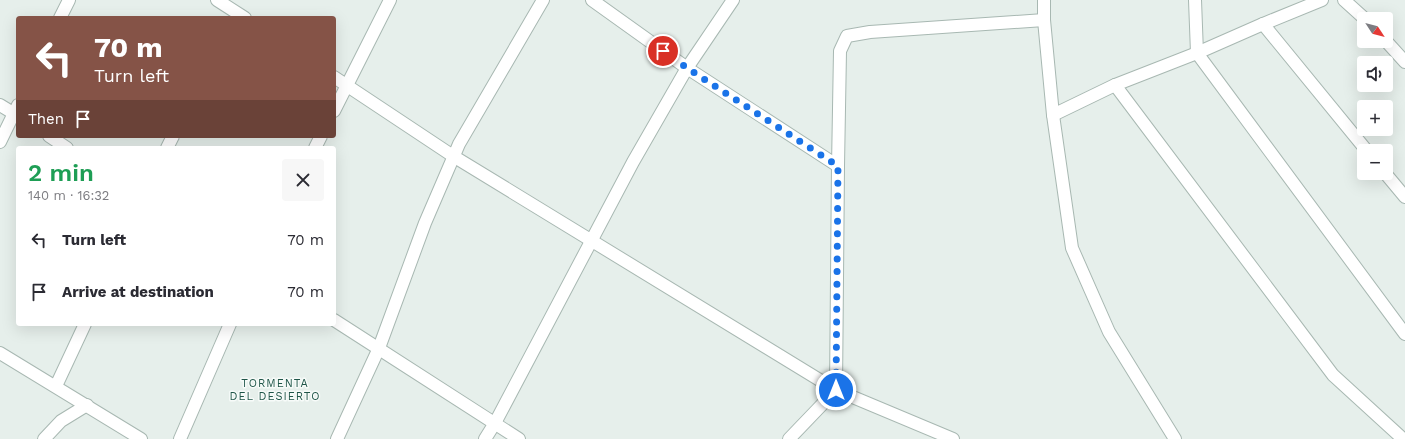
<!DOCTYPE html>
<meta charset="utf-8">
<style>
:root{--surface:#fff;--page:#f7f7f7;--text:#2b2b33;--muted:#7c7c81}
body{margin:0;font-family:"Work Sans",sans-serif;background:var(--page);color:var(--text);height:100vh;display:flex;flex-direction:column;font-size:15px;white-space:nowrap}
*{box-sizing:border-box;margin:0}
p{font-size:13px;color:var(--muted)}
.icon{flex:none;width:22px;height:22px;fill:none;stroke:currentColor;stroke-width:2;stroke-linecap:round;stroke-linejoin:round}
.map{position:relative;flex:1;overflow:hidden}
.side{position:absolute;left:16px;top:146px;width:320px;height:180px;display:flex;flex-direction:column;background:var(--surface);border-radius:4px;box-shadow:0 4px 16px #0002}
.side>*{flex:none}
.top-card{position:absolute;left:16px;top:16px;width:320px;height:122px;border-radius:4px;box-shadow:0 4px 16px #0002;background:#855347;color:#fff;overflow:hidden}
.needle{width:26px;rotate:126deg}
.buttons{position:absolute;left:1357px;top:12px;display:grid;gap:8px}
.buttons a{display:grid;place-items:center;width:36px;height:36px;border-radius:4px;background:var(--surface);box-shadow:0 4px 16px #0002;font-size:20px}
.pin{position:absolute;display:grid;place-items:center;width:34px;height:34px;color:#fff;margin:-17px;border:2px solid #fff;border-radius:50%;box-shadow:0 1px 4px #0007}
.me{position:absolute;width:44px;margin:-22px;rotate:0deg;stroke-linejoin:round;filter:drop-shadow(0 0 3px #0008)}
.turn{display:flex;align-items:center;gap:14px;height:84px;padding:0 12px;font-size:18px}
.turn .icon{width:52px;height:52px;stroke-width:2.5}
.turn b{display:block;font-size:28px;line-height:34px}
.then{display:flex;align-items:center;height:38px;padding:0 12px;background:#0003;gap:8px;font-size:15px}
.round{display:grid;place-items:center;flex:none;width:42px;height:42px;border-radius:4px;background:var(--page)}
.overview{display:flex;align-items:center;justify-content:space-between;height:68px;padding:0 12px}
h1{font-size:24px;font-weight:600;line-height:30px;color:#1e9e55}
ul{padding:0;list-style:none}
li{display:flex;align-items:center;gap:12px;height:52px;padding:0 12px}
li div{flex:1}
li b{display:block;font-size:15px}
li em{font-style:normal}
.map>svg:first-child{display:block}
.lines{fill:none;stroke-linecap:round;stroke-linejoin:round}
.minor-casing{stroke:#a8b8b2;stroke-width:14}
.minor{stroke:#fff;stroke-width:12}
.route{stroke:#1a73e8;stroke-width:7;stroke-dasharray:0 12.6}
.labels{text-anchor:middle;dominant-baseline:central;stroke-width:3;stroke-linejoin:round;paint-order:stroke}
.neighbourhood-label{font-size:11px;letter-spacing:1px;fill:#1f5548;stroke:#f7fbf9}
</style>
<div class="map">
<svg width="1405" height="439" viewBox="0 0 1405 439">
<rect width="100%" height="100%" fill="#e6efeb"/>
<g class="lines">
<defs>
<g id="minor">
<polyline points="217,0 245,18"/>
<polyline points="592,0 687,68 838,166"/>
<polyline points="1044,0 1044,20 1053,115 1072,248 1109,332 1175,439"/>
<polyline points="1195,0 1197,53 1405,334"/>
<polyline points="1344,0 1365,19"/>
<polyline points="60,18 69,0"/>
<polyline points="1263,24 1367,151"/>
<polyline points="1386,41 1405,62"/>
<polyline points="334,77 453,156 836,390"/>
<polyline points="1115,85 1333,375 1403,439"/>
<polyline points="0,105 18,116"/>
<polyline points="334,111 390,0"/>
<polyline points="1053,115 1115,85 1197,53 1263,24 1322,0"/>
<polyline points="49,136 67,148"/>
<polyline points="0,142 18,105"/>
<polyline points="167,148 173,136"/>
<polyline points="315,148 321,136"/>
<polyline points="1385,173 1405,197"/>
<polyline points="334,320 519,439"/>
<polyline points="0,353 141,439"/>
<polyline points="56,386 85,324"/>
<polyline points="836,390 838,166 840,51 847,36 870,32 1044,20"/>
<polyline points="44,439 61,421 87,405"/>
<polyline points="180,439 230,324"/>
<polyline points="337,439 379,348 425,223 459,144 543,0"/>
<polyline points="485,439 495,423 633,162 687,68 733,0"/>
<polyline points="789,439 836,390 953,439"/>
</g>
</defs>
<!-- minor casing -->
<use href="#minor" class="minor-casing"/>
<!-- minor -->
<use href="#minor" class="minor"/>
</g>
<g class="lines">
<!-- route -->
<polyline class="route" points="663,51 687,68 838,166 836,390"/>
</g>
<g class="labels">
<!-- neighbourhood labels -->
<g class="neighbourhood-label">
<text x="275" y="383">TORMENTA<tspan x="275" dy="13">DEL DESIERTO</tspan></text>
</g>
</g>
</svg>
<div class="buttons">
<a><svg class="needle" viewBox="-14 -14 28 28"><path d="M0-13l5 13h-10z" fill="#e53935"/><path d="M0 13l5-13h-10z" fill="#7c7c81"/></svg></a>
<a><svg class="icon" aria-label="sound" viewBox="0 0 24 24"><path d="M4 9h4l5-4v14l-5-4H4zM17 9q2 3 0 6"/></svg></a>
<a>+</a>
<a>−</a>
</div>
<div class="pin" style="left:663px;top:51px;background:#d93025"><svg class="icon" aria-label="arrive" viewBox="0 0 24 24"><path d="M6 21V4h12l-3 4 3 4H6"/></svg></div>
<svg class="me" style="left:836px;top:390px" viewBox="-20 -20 40 40"><circle r="17" fill="#1a73e8" stroke="#fff" stroke-width="3"/><path d="M0-11L8 9 0 5-8 9z" fill="#fff"/></svg>
<div class="top-card">
<div class="turn"><svg class="icon" aria-label="left" viewBox="0 0 24 24"><path d="M17 20v-9H6M10 6l-5 5 5 5"/></svg><div><b>70 m</b>Turn left</div></div>
<div class="then">Then<svg class="icon" aria-label="arrive" viewBox="0 0 24 24"><path d="M6 21V4h12l-3 4 3 4H6"/></svg></div>
</div>
<section class="side">
<div class="overview"><div><h1>2 min</h1><p>140 m · 16:32</p></div><a class="round"><svg class="icon" aria-label="close" viewBox="0 0 24 24"><path d="M6 6l12 12M18 6L6 18"/></svg></a></div>
<ul>
<li><svg class="icon" aria-label="left" viewBox="0 0 24 24"><path d="M17 20v-9H6M10 6l-5 5 5 5"/></svg><div><b>Turn left</b></div><em>70 m</em></li>
<li><svg class="icon" aria-label="arrive" viewBox="0 0 24 24"><path d="M6 21V4h12l-3 4 3 4H6"/></svg><div><b>Arrive at destination</b></div><em>70 m</em></li>
</ul>
</section>
</div>
